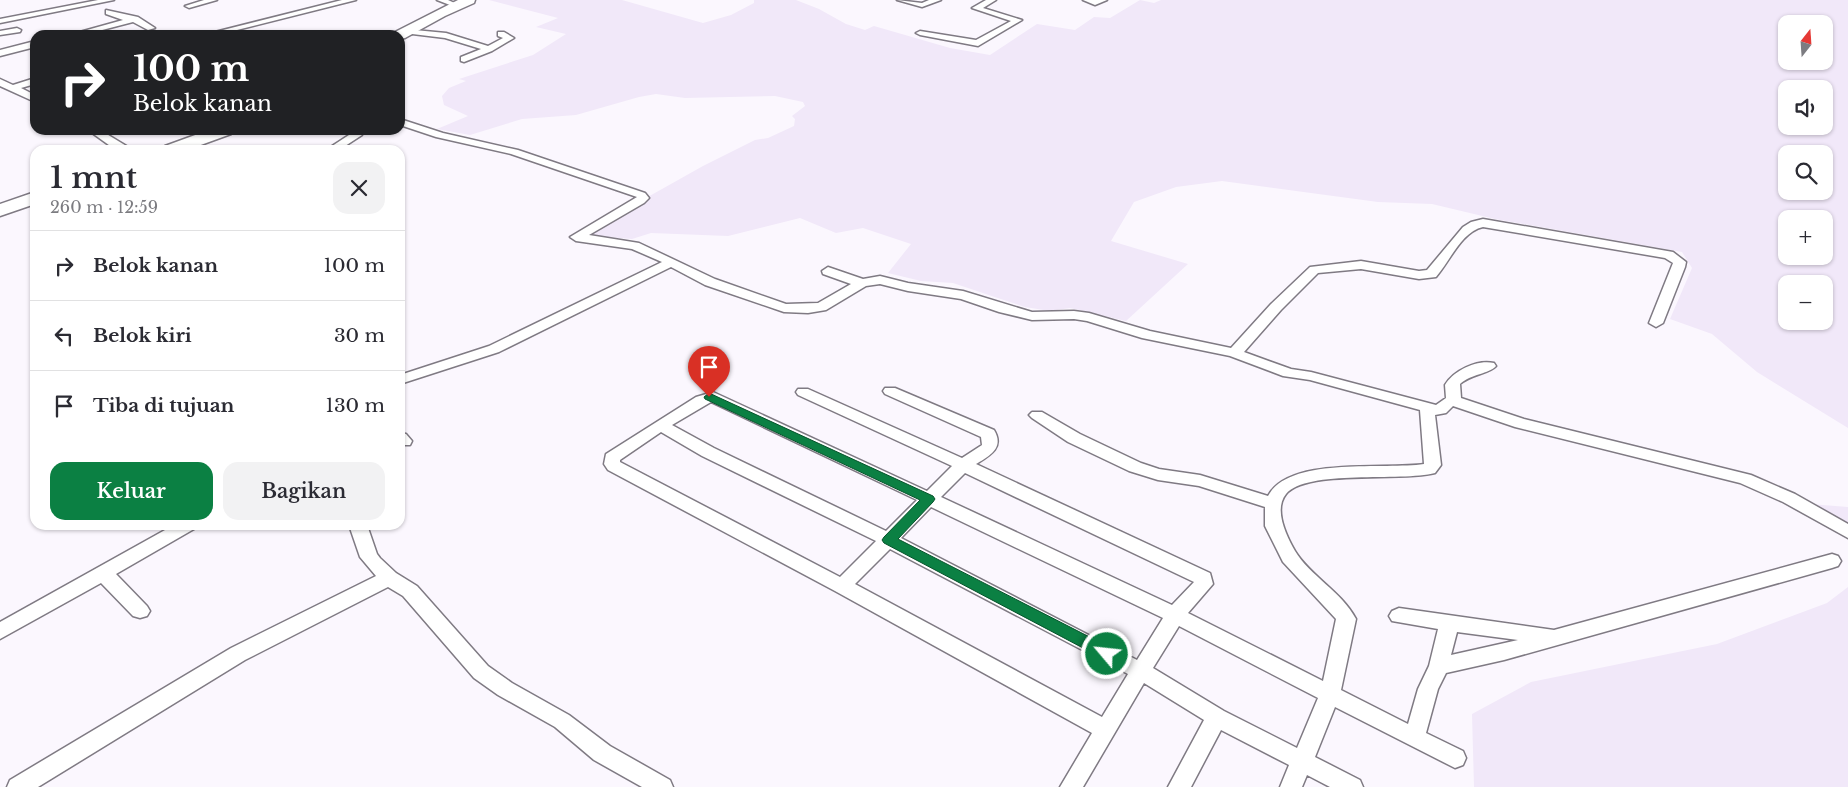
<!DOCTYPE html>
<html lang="id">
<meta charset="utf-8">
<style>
:root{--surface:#fff;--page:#f2f2f3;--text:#2b2b33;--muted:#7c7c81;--line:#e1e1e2;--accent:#0b8043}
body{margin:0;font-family:"Libre Baskerville",serif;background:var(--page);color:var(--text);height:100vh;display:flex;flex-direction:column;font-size:19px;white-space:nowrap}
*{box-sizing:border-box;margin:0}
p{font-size:16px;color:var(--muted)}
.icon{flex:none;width:28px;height:28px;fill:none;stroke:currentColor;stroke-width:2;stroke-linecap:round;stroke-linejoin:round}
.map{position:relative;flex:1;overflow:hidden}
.details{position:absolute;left:30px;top:145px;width:375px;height:385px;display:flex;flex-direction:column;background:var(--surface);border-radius:15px;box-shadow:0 1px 4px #0004}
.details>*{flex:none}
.guide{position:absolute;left:30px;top:30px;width:375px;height:105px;border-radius:15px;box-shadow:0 1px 4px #0004;background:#202124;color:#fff;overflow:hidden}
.needle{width:32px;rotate:17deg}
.fabs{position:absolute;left:1778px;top:15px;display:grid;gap:10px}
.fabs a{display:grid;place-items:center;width:55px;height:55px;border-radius:10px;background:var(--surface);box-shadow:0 1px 4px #0004;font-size:25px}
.pin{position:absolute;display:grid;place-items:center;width:42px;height:42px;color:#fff;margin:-51px -21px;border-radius:50% 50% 50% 0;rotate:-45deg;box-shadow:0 0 5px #0007}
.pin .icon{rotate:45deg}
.me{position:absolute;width:55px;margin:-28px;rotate:298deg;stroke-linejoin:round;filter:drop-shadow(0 0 4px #0008)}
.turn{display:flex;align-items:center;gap:18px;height:105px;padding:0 20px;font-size:22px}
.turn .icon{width:65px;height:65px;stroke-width:2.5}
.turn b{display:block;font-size:35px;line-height:42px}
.round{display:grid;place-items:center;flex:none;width:52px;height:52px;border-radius:15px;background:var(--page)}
.head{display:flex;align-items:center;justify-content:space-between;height:85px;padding:0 20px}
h1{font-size:30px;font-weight:600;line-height:38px}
.primary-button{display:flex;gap:10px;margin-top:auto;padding:10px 20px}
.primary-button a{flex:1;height:58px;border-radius:15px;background:var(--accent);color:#fff;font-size:20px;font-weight:600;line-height:58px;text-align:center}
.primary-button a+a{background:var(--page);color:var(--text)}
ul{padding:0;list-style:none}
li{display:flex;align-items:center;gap:15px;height:70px;padding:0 20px;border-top:1px solid var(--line)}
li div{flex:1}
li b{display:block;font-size:19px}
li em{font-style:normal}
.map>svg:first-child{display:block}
.built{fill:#f1e8f9;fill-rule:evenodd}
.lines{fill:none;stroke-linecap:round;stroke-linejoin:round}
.street-casing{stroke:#7f7a83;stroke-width:3}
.primary-casing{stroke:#7f7a83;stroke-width:3}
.street{fill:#fff;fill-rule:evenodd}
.primary{fill:#fff;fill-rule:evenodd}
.route{fill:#0b8043;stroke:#07532c}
</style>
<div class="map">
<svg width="1848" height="787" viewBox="0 0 1848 787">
<rect width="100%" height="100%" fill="#fbf7fe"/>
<!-- built -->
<g class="built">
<path d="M 489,0 L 622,0 L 703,23 L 731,15 L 754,3 L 754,0 L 796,0 L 819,9 L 846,24 L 865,30 L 874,26 L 950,48 L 990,55 L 1037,24 L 1075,30 L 1094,17 L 1110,18 L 1140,0 L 1154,3 L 1161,0 L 1848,0 L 1848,428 L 1757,372 L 1712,334 L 1670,319 L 1692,268 L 1682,252 L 1495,219 L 1432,204 L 1378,202 L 1222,181 L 1176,187 L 1134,202 L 1111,241 L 1188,264 L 1126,321 L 1070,308 L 1050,311 L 1025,307 L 953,283 L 921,281 L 888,273 L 911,244 L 863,228 L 836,233 L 800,218 L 728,236 L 651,233 L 632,239 L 580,235 L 703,166 L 755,140 L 768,138 L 794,126 L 795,119 L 792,116 L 805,106 L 803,102 L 775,96 L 685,98 L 656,94 L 639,97 L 576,115 L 522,119 L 470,135 L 437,129 L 468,116 L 444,105 L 442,96 L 449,88 L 466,81 L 459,79 L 533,55 L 566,34 L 536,27 L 558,18 ZM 1786,24 L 1824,24 L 1824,61 L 1786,61 ZM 1786,89 L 1824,89 L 1824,126 L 1786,126 ZM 1786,154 L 1824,154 L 1824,191 L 1786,191 ZM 1786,219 L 1824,219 L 1824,256 L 1786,256 ZM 1786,284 L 1824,284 L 1824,321 L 1786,321 Z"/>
<polygon points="1810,504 1848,507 1848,539"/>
<polygon points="1848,587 1848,787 1474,787 1472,714 1531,682 1717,644 1827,603"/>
</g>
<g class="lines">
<defs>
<g id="street">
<polygon points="98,0 114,0 0,23 0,19"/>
<polygon points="204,0 217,0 189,8 185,6"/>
<polygon points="342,0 356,0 217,35 203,35"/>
<polygon points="437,0 448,0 459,5 455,7"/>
<polygon points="897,0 922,3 929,0 941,0 922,7"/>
<polygon points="986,0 996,0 983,8 1022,20 978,46 920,35 916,33 920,31 976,40 1011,21 972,8"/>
<polygon points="1083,0 1107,0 1095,5"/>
<polygon points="106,10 138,17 155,28 148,30 133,22 83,35 69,35 123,20 106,14"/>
<polygon points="17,28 21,30 20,32 0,35 0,31"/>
<polygon points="404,29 446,33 488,46 503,38 498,36 498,32 504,32 514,38 492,51 464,62 461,61 461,57 481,49 445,38 404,33"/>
<polygon points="35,41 35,47 0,56 0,50"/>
<polygon points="35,78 35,84 21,88 35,95 35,102 0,86 0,79 13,85"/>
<path d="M 400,119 L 443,133 L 518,150 L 645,193 L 649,198 L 644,203 L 589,235 L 639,243 L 715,279 L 786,304 L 818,303 L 851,284 L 823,274 L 822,271 L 828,267 L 863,279 L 880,276 L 908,283 L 963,291 L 1032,312 L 1074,311 L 1089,313 L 1150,331 L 1231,348 L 1271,304 L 1310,267 L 1361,261 L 1419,271 L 1427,270 L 1463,227 L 1471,222 L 1483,219 L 1673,252 L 1686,262 L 1685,267 L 1663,323 L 1656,327 L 1649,323 L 1673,263 L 1665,258 L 1483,227 C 1461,232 1450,261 1436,277 L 1419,279 L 1361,269 L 1318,273 L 1281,310 L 1244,352 L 1291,369 L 1311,372 L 1436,405 L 1446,398 L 1445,385 C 1453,371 1477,359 1494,363 L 1496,366 C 1489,374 1471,374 1460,384 L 1461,398 L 1524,419 L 1751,475 L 1795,494 L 1848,524 L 1848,538 L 1783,502 L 1740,483 L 1515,427 L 1453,406 L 1446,413 L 1435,415 L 1441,465 L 1435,473 C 1401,482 1307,469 1286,494 C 1273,510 1287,537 1295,551 C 1310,576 1341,591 1356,619 L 1341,690 L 1408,724 L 1418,689 L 1429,666 L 1438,629 L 1392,621 L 1389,616 L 1392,611 L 1399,608 L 1554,630 L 1832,554 L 1838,556 L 1841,561 L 1838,566 L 1832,568 L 1504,660 L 1446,673 L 1438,689 L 1426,733 L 1463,751 L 1466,758 L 1463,765 L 1455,768 L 1335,707 L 1315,757 L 1360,780 L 1363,787 L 1330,787 L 1307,775 L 1302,787 L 1280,787 L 1289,765 L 1221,730 L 1191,787 L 1168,787 L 1204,720 L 1144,683 L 1083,787 L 1060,787 L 1092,733 L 835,591 L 608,470 L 604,464 L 606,454 L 696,397 L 713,392 L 927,491 L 952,466 L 798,395 L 796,392 L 798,389 L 808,389 L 962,458 L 982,445 L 981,437 L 885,394 L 883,391 L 885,388 L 895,388 L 994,430 C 1005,448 989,456 976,464 L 1210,573 L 1213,584 L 1188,613 L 1323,681 L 1336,619 L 1283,562 L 1265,526 L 1265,507 L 1199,486 L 1158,480 L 1129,471 L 1068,442 L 1032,418 L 1029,415 L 1032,412 L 1042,412 L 1080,434 L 1141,463 L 1159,469 L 1200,475 L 1268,496 C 1289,456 1384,470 1424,464 L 1420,410 L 1310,380 L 1283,376 L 1230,356 L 1142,338 L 1087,321 L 1074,319 L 1032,320 L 999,312 L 961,299 L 908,291 L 880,284 L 866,286 L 826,310 L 808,313 L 784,312 L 705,285 L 671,267 L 499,352 L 400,384 L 400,375 L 489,346 L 662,262 L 632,249 L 576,241 L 570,237 L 637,197 L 511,154 L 436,137 L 400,125 ZM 711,402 L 917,500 L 886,531 L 714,448 L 672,425 ZM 661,432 L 702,456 L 876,541 L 840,577 L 620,462 L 620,460 ZM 965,473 L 1194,582 L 1172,605 L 941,497 ZM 931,507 L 1163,618 L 1137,660 L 901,538 ZM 890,549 L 1128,674 L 1102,717 L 855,584 ZM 1179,626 L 1318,698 L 1297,748 L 1224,711 L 1153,668 ZM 1457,632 L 1518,640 L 1451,655 Z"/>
<polygon points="88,130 100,130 133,150 113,148"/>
<polygon points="339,130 353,130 362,135 339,150 326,150 349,135"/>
<polygon points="400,433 406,434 412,441 410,445 400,445"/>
<polygon points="174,525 197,525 194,529 116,574 147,606 150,611 147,616 140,618 133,616 101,583 0,639 0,622"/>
<polygon points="349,525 367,525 377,554 380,558 396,573 417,586 488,666 512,683 569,715 610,746 670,780 673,787 642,787 594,760 555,727 498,695 474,678 403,596 388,587 245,660 38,787 7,787 10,780 231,648 376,576 360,557"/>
</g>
<g id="primary">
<polygon points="458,0 475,0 474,3 445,16 405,38 400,39 400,35 393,35 395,32"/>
<polygon points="209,130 233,130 231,134 187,150 162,150 165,146"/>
<polygon points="35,192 35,204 0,216 0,204"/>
</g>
</defs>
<!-- street casing -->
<use href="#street" class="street-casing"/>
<!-- primary casing -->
<use href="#primary" class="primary-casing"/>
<!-- street -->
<use href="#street" class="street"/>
<!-- primary -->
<use href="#primary" class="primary"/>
</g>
<!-- route -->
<polygon class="route" points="709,393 933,496 935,499 933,502 898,539 1113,649 1115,654 1113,658 1107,660 1102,658 884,543 882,540 884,537 920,500 705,399 704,397"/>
</svg>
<div class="fabs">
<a><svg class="needle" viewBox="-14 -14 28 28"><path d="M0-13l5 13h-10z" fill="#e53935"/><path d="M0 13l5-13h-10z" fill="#7c7c81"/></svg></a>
<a><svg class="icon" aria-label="sound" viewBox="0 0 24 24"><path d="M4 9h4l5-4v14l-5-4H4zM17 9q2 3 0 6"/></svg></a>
<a><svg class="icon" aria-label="search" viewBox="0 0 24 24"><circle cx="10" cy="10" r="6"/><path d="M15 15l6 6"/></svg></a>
<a>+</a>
<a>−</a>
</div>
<div class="pin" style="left:709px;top:397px;background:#d93025"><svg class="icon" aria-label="arrive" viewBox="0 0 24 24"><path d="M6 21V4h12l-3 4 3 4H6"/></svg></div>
<svg class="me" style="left:1107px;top:654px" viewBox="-20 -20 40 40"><circle r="17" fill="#0b8043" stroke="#fff" stroke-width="3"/><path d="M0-11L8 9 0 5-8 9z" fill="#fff"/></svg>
<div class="guide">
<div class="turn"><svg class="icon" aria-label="right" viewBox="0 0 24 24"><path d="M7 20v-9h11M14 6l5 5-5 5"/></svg><div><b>100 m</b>Belok kanan</div></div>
</div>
<section class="details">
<div class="head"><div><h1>1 mnt</h1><p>260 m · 12:59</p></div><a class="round"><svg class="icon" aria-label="close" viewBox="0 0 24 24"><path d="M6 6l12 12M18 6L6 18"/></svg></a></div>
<ul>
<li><svg class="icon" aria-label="right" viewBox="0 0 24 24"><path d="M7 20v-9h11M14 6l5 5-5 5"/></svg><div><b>Belok kanan</b></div><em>100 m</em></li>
<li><svg class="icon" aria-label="left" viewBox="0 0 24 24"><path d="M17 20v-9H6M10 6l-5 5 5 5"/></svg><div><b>Belok kiri</b></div><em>30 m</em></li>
<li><svg class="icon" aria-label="arrive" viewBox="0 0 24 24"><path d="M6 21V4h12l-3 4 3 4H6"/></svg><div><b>Tiba di tujuan</b></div><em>130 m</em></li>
</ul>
<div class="primary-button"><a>Keluar</a><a>Bagikan</a></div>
</section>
</div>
